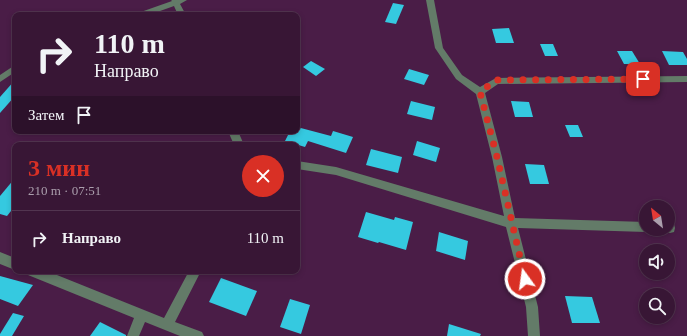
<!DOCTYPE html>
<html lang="ru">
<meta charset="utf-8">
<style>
:root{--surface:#381635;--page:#432341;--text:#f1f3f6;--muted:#ab9fad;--line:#523550;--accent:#d93025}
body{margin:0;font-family:Georgia,serif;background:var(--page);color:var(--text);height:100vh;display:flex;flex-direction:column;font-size:15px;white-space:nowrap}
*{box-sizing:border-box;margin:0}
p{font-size:13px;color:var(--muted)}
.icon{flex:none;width:22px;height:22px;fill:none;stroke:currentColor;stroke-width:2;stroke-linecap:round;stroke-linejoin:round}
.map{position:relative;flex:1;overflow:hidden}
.sheet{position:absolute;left:12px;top:142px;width:288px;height:132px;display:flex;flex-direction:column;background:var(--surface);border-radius:8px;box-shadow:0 2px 6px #0003,0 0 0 1px var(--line)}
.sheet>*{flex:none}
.banner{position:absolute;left:12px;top:12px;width:288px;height:122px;border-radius:8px;box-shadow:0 2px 6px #0003,0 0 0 1px var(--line);background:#381635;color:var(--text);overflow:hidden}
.needle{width:26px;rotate:330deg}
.fabs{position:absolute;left:639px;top:200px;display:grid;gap:8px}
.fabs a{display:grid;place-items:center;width:36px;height:36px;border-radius:50%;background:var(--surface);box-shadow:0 2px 6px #0003,0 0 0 1px var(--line);font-size:20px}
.pin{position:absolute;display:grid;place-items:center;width:34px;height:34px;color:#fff;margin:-17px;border-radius:8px;box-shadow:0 2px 6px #0006}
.me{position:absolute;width:44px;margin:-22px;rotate:346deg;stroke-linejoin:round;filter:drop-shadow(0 0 3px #0008)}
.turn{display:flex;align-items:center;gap:14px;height:84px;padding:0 16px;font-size:18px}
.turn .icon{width:52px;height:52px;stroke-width:2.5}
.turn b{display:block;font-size:28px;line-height:34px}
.then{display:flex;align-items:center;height:38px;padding:0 16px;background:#0003;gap:8px;font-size:15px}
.round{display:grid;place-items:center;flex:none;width:42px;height:42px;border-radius:21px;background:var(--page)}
.overview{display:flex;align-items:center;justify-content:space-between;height:68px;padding:0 16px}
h1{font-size:24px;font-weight:700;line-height:30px;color:var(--accent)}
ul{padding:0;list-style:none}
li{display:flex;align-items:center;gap:12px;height:56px;padding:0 16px;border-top:1px solid var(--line)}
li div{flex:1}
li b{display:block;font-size:15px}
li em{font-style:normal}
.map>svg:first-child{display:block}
.building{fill:#35c9e0}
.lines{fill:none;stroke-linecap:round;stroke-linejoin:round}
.minor{fill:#637b68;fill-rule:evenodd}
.route{stroke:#d93025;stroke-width:7;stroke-dasharray:0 12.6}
</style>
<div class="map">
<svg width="687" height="336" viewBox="0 0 687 336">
<rect width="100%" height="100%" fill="#4a1d47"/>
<!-- building -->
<g class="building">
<polygon points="393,3 404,5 396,24 385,22"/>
<polygon points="509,28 514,43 496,43 492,29"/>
<polygon points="540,44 553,44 558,56 545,56"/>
<polygon points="617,51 632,51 640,64 624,64"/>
<polygon points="662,51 683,52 687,59 687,65 669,65"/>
<polygon points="311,61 325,69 316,76 303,67"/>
<polygon points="409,69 429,75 424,85 404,79"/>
<polygon points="15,80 15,96 0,113 0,97"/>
<polygon points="411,101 435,107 432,120 407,114"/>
<polygon points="511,101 529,102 533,117 515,117"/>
<polygon points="565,125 578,125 583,137 570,137"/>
<polygon points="297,127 331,136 333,131 353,137 346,153 308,141 305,147 285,141 290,131 297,131"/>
<polygon points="417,141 440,148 436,162 413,155"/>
<polygon points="371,149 402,157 398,173 366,165"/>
<polygon points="525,164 544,165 549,184 530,184"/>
<polygon points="15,178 15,206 7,216 0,214 0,196"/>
<polygon points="366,212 394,220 395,217 413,222 406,250 379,242 378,243 358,237"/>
<polygon points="439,232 468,241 465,260 436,251"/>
<polygon points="0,276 33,285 18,306 0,299"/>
<polygon points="221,278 257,291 246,316 209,302"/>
<polygon points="565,296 592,297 600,323 572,323"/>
<polygon points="290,299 310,305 301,334 280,327"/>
<polygon points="13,313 24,316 12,336 0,336 0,334"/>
<polygon points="100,322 126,335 126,336 90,336"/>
<polygon points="449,324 481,334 480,336 447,336"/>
</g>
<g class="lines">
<!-- minor -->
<g class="minor">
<polygon points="171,0 187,0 180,4 186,15 178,15 174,6 149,15 137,15 138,13 172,1"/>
<polygon points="426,0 434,0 443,48 462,75 480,87 496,78 687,76 687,82 498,84 485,93 502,157 515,218 646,222 646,229 651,229 646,232 518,228 538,307 540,336 528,336 526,307 506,227 336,175 297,169 297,161 336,167 504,216 492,157 476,94 456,79 435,48"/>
<polygon points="15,65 15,72 0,82 0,75"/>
<polygon points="228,131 238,131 244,145 234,145"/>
<polygon points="668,223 674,224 675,228 674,232 670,233 664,232 663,229 668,229"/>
<polygon points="0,252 15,258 15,270 0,264"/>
<polygon points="26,271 47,271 164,318 189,271 201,271 175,322 202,332 204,336 180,336 145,322 139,336 127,336 134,318 28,275"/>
</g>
</g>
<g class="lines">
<!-- route -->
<polyline class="route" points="525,279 497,157 480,92 496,80 643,79"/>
</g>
</svg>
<div class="fabs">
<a><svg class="needle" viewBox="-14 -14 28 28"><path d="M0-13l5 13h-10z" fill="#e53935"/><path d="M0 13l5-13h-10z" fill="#ab9fad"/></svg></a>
<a><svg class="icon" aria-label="sound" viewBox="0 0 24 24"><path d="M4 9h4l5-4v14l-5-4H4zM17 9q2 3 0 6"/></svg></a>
<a><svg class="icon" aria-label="search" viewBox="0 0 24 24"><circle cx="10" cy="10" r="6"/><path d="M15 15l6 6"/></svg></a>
</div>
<div class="pin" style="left:643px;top:79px;background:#d93025"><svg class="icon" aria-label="arrive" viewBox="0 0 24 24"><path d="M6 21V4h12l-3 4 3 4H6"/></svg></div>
<svg class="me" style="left:525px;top:279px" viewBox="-20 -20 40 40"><circle r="17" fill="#d93025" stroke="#fff" stroke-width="3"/><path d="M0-11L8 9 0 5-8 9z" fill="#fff"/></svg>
<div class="banner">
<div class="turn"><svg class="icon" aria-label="right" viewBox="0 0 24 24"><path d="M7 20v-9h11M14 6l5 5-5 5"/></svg><div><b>110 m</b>Направо</div></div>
<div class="then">Затем<svg class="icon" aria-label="arrive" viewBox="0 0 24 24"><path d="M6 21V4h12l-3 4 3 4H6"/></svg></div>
</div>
<section class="sheet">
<div class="overview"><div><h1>3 мин</h1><p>210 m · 07:51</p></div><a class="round" style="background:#d93025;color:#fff"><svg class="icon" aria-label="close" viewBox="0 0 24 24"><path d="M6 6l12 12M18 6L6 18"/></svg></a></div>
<ul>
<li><svg class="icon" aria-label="right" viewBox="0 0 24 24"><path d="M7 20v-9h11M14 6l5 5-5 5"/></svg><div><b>Направо</b></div><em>110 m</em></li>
</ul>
</section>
</div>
